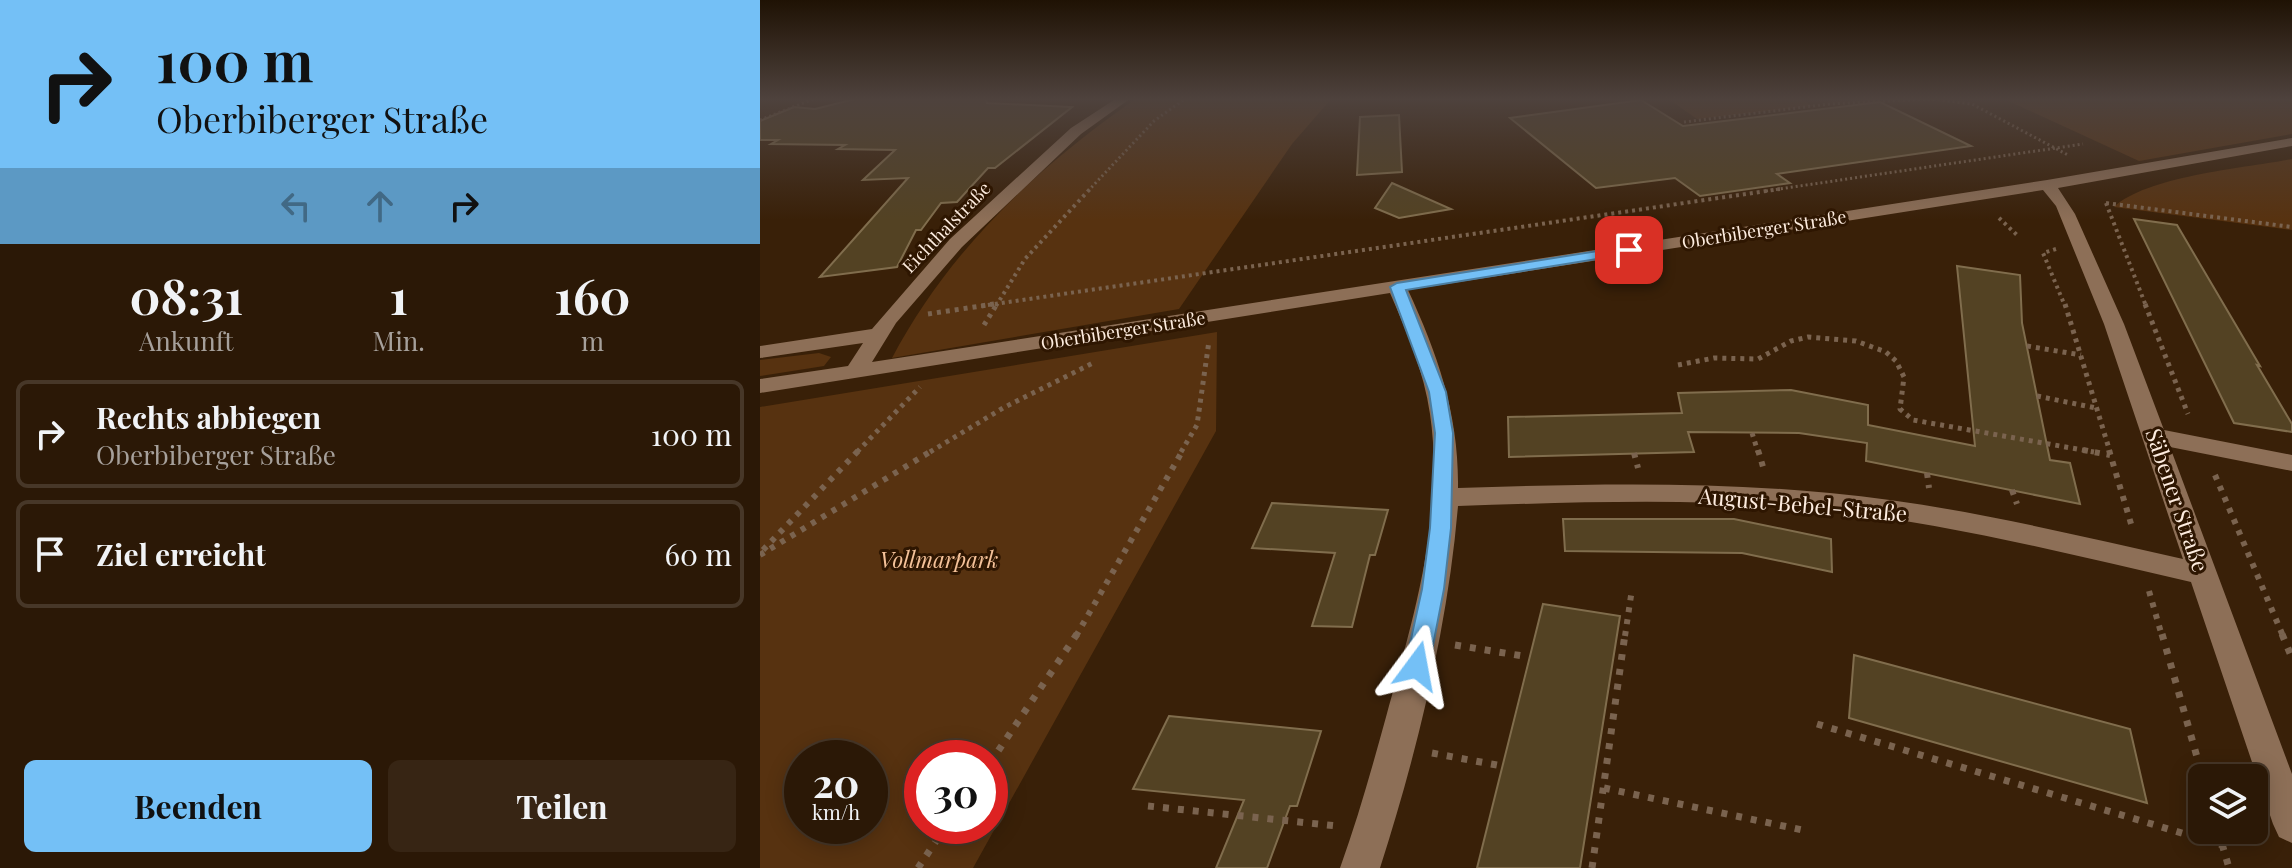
<!DOCTYPE html>
<html lang="de">
<meta charset="utf-8">
<style>
:root{--surface:#2b1806;--page:#372514;--text:#f1f3f6;--muted:#a6a09b;--line:#473728;--accent:#74c0f6}
body{margin:0;font-family:"Playfair Display",serif;background:var(--page);color:var(--text);height:100vh;display:flex;flex-direction:column;font-size:30px;white-space:nowrap}
*{box-sizing:border-box;margin:0}
p{font-size:26px;color:var(--muted)}
.icon{flex:none;width:44px;height:44px;fill:none;stroke:currentColor;stroke-width:2;stroke-linecap:round;stroke-linejoin:round}
.map{position:relative;flex:1;overflow:hidden}
.panel{display:flex;flex-direction:column;background:var(--surface);width:760px}
.panel>*{flex:none}
.guide{background:#74c0f6;color:#111;overflow:hidden}
.fabs{position:absolute;left:1428px;top:764px;display:grid;gap:16px}
.fabs a{display:grid;place-items:center;width:80px;height:80px;border-radius:12px;background:var(--surface);box-shadow:0 4px 20px #0003,0 0 0 2px var(--line);font-size:40px}
.speed{position:absolute;left:24px;top:740px;display:flex;gap:16px;font-size:40px;font-weight:700;text-align:center}
.speed>*{display:grid;place-content:center;width:104px;height:104px;border-radius:50%;background:var(--surface);box-shadow:0 4px 20px #0003,0 0 0 2px var(--line);line-height:1}
.speed small{font-size:20px;font-weight:400}
.speed .limit{border:12px solid #d22;background:#fff;color:#111}
.pin{position:absolute;display:grid;place-items:center;width:68px;height:68px;color:#fff;margin:-34px;border-radius:16px;box-shadow:0 4px 12px #0006}
.me{position:absolute;width:88px;margin:-44px;rotate:13deg;stroke-linejoin:round;filter:drop-shadow(0 0 6px #0008)}
.turn{display:flex;align-items:center;gap:28px;height:168px;padding:0 24px;font-size:36px}
.turn .icon{width:104px;height:104px;stroke-width:2.5}
.turn b{display:block;font-size:56px;line-height:68px}
.lanes{display:flex;align-items:center;height:76px;padding:0 24px;background:#0003;justify-content:center;gap:40px;direction:ltr}
.lanes .off{opacity:.35}
.eta{display:flex;justify-content:space-evenly;align-items:center;height:136px;text-align:center}
.eta b{font-size:48px;font-weight:700;line-height:56px}
.primary-button{display:flex;gap:16px;margin-top:auto;padding:16px 24px}
.primary-button a{flex:1;height:92px;border-radius:12px;background:var(--accent);color:#111;font-size:32px;font-weight:700;line-height:92px;text-align:center}
.primary-button a+a{background:var(--page);color:var(--text)}
ul{padding:0;list-style:none}
li{display:flex;align-items:center;gap:24px;height:108px;margin:0 16px 12px;padding:0 8px;border:4px solid var(--line);border-radius:12px}
li div{flex:1}
li b{display:block;font-size:30px}
li em{font-style:normal}
main{display:flex;flex:1;min-height:0}
.map>svg:first-child{display:block}
.green{fill:#573210;fill-rule:evenodd}
.building{fill:#534223;stroke:#806d4d;stroke-width:2}
.lines{fill:none;stroke-linecap:round;stroke-linejoin:round}
.path-far4{stroke:#7a634f;stroke-width:3;stroke-dasharray:2 3;stroke-linecap:butt}
.path-far3{stroke:#7a634f;stroke-width:4;stroke-dasharray:3 4;stroke-linecap:butt}
.path-far2{stroke:#7a634f;stroke-width:5;stroke-dasharray:4 5;stroke-linecap:butt}
.path-far1{stroke:#7a634f;stroke-width:6;stroke-dasharray:5 7;stroke-linecap:butt}
.path{stroke:#7a634f;stroke-width:7;stroke-dasharray:6 9;stroke-linecap:butt}
.street{fill:#8d6f57;fill-rule:evenodd}
.route{fill:#74c0f6;stroke:#4b7da0;stroke-width:2}
.labels{text-anchor:middle;dominant-baseline:central;stroke-width:6;stroke-linejoin:round;paint-order:stroke}
.far-street-label{font-size:18px;fill:#fdecdf;stroke:#2e1601}
.street-label{font-size:22px;fill:#fdecdf;stroke:#2e1601}
.park-label{font-size:22px;font-style:italic;fill:#f5c299;stroke:#2e1601}
</style>
<main>
<section class="panel">
<div class="guide">
<div class="turn"><svg class="icon" aria-label="right" viewBox="0 0 24 24"><path d="M7 20v-9h11M14 6l5 5-5 5"/></svg><div><b>100 m</b>Oberbiberger Straße</div></div>
<div class="lanes"><svg class="icon off" aria-label="left" viewBox="0 0 24 24"><path d="M17 20v-9H6M10 6l-5 5 5 5"/></svg><svg class="icon off" aria-label="ahead" viewBox="0 0 24 24"><path d="M12 20V5M6 11l6-6 6 6"/></svg><svg class="icon" aria-label="right" viewBox="0 0 24 24"><path d="M7 20v-9h11M14 6l5 5-5 5"/></svg></div>
</div>
<div class="eta">
<div><b>08:31</b><p>Ankunft</p></div>
<div><b>1</b><p>Min.</p></div>
<div><b>160</b><p>m</p></div>
</div>
<ul>
<li><svg class="icon" aria-label="right" viewBox="0 0 24 24"><path d="M7 20v-9h11M14 6l5 5-5 5"/></svg><div><b>Rechts abbiegen</b><p>Oberbiberger Straße</p></div><em>100 m</em></li>
<li><svg class="icon" aria-label="arrive" viewBox="0 0 24 24"><path d="M6 21V4h12l-3 4 3 4H6"/></svg><div><b>Ziel erreicht</b></div><em>60 m</em></li>
</ul>
<div class="primary-button"><a>Beenden</a><a>Teilen</a></div>
</section>
<div class="map">
<svg width="1532" height="868" viewBox="0 0 1532 868">
<rect width="100%" height="100%" fill="#392008"/>
<!-- green -->
<g class="green">
<path d="M 377,98 L 572,98 L 532,144 L 419,309 L 132,358 C 189,250 277,167 377,98 Z"/>
<polygon points="907,98 1040,98 1053,106 937,119"/>
<polygon points="1242,98 1532,98 1532,134 1379,161"/>
<path d="M 1532,159 L 1532,230 L 1354,207 C 1387,176 1485,168 1532,159 Z"/>
<path d="M 457,332 L 456,431 L 213,868 L 0,868 L 0,407 ZM 42,758 L 110,758 L 110,826 L 42,826 ZM 162,758 L 230,758 L 230,826 L 162,826 Z"/>
<polygon points="59,353 71,357 64,366 0,376 0,360"/>
</g>
<!-- building -->
<g class="building">
<polygon points="99,98 226,98 227,103 312,107 235,168 228,168 197,202 181,203 161,230 156,230 137,267 60,277 148,178 103,180 135,150 78,149 85,145 11,144 18,140 0,140 0,121 34,107 55,109"/>
<polygon points="881,100 923,126 1120,102 1211,146 1017,174 1030,183 940,196 915,178 836,188 750,118"/>
<polygon points="639,115 642,172 597,175 600,117"/>
<polygon points="632,183 691,209 639,218 615,208"/>
<polygon points="1374,219 1417,225 1500,366 1497,365 1532,424 1532,432 1474,423"/>
<polygon points="1197,266 1260,275 1262,323 1290,460 1310,463 1320,504 1106,461 1107,443 1039,433 928,432 934,452 749,457 748,417 922,413 918,393 1031,390 1108,405 1108,425 1215,446"/>
<polygon points="512,503 628,510 615,555 610,555 592,627 552,626 575,553 492,548"/>
<polygon points="803,519 974,519 1071,539 1072,572 982,553 805,551"/>
<polygon points="783,604 860,616 820,868 717,868"/>
<polygon points="1094,655 1370,729 1387,803 1089,718"/>
<polygon points="409,716 561,731 537,806 530,806 507,868 456,868 484,800 373,789"/>
</g>
<g class="lines">
<!-- path-far4 -->
<g class="path-far4">
<polyline points="0,120 56,98"/>
<polyline points="924,122 1069,104 1171,99 1212,104 1308,155"/>
<polyline points="328,191 394,121 426,98"/>
<polyline points="1006,191 1323,144"/>
</g>
<!-- path-far3 -->
<g class="path-far3">
<polyline points="1346,203 1386,306"/>
<polyline points="1346,203 1532,227"/>
<polyline points="1239,218 1257,235"/>
<polyline points="1296,249 1283,253 1305,306"/>
<polyline points="221,306 1020,189"/>
<polyline points="236,306 265,259 330,189"/>
</g>
<!-- path-far2 -->
<g class="path-far2">
<polyline points="1305,304 1350,452"/>
<polyline points="1385,304 1428,414"/>
<polyline points="168,314 234,304"/>
<polyline points="224,325 237,304"/>
<polyline points="1267,346 1321,355"/>
<polyline points="918,365 954,358 998,359 1031,341 1048,337 1096,341 1126,352 1136,361 1144,377 1140,409 1153,420 1334,452"/>
<polyline points="1277,396 1336,408"/>
<polyline points="992,433 998,452"/>
<polyline points="97,452 160,387"/>
<polyline points="170,452 243,408 335,362"/>
<polyline points="421,452 437,425 449,341"/>
</g>
<!-- path-far1 -->
<g class="path-far1">
<polyline points="998,450 1004,470"/>
<polyline points="1323,450 1350,455"/>
<polyline points="1349,450 1372,527"/>
<polyline points="874,453 878,468"/>
<polyline points="1167,473 1169,488"/>
<polyline points="1455,475 1523,636"/>
<polyline points="1252,490 1257,504"/>
<polyline points="3,550 99,450"/>
<polyline points="0,555 173,450"/>
<polyline points="1389,591 1402,636"/>
<polyline points="316,636 423,450"/>
<polyline points="865,636 872,589"/>
</g>
<!-- path -->
<g class="path">
<polyline points="1402,634 1443,778"/>
<polyline points="1522,634 1532,658"/>
<polyline points="695,645 769,657"/>
<polyline points="1057,724 1462,845"/>
<polyline points="672,753 742,766"/>
<polyline points="230,763 317,634"/>
<polyline points="844,788 1047,831"/>
<polyline points="388,806 577,826"/>
<polyline points="1458,830 1469,868"/>
<polyline points="158,868 186,826"/>
<polyline points="832,868 865,634"/>
</g>
<!-- street -->
<path class="street" d="M 357,98 L 371,98 L 321,134 L 202,247 L 136,323 L 112,362 L 1287,180 L 1532,138 L 1532,146 L 1298,188 L 1315,214 L 1364,324 L 1404,430 L 1532,455 L 1532,471 L 1410,447 L 1532,774 L 1532,843 L 1519,837 L 1513,824 L 1431,582 C 1313,555 1195,525 1074,511 C 949,497 823,502 698,506 C 688,626 657,753 620,868 L 580,868 C 598,818 612,768 626,717 C 653,620 685,515 670,414 C 664,372 647,332 630,293 L 0,393 L 0,379 L 88,366 L 103,343 L 0,358 L 0,346 L 112,329 L 190,239 L 311,128 ZM 1283,190 L 1296,206 L 1344,324 L 1423,559 C 1307,533 1189,504 1070,493 C 946,481 822,484 698,488 C 699,415 678,355 648,290 Z"/>
</g>
<!-- sky -->
<linearGradient id="sky" x2="0" y2="1"><stop stop-color="#1f1204"/><stop offset="0.45" stop-color="#4e423d"/><stop offset="1" stop-color="#4e423d" stop-opacity="0"/></linearGradient>
<rect width="1532" height="220" fill="url(#sky)"/>
<!-- route -->
<polygon class="route" points="869,246 876,250 874,253 646,290 686,392 693,433 691,528 684,589 669,666 666,674 657,677 648,674 645,666 662,589 670,528 675,433 669,392 630,287 637,283"/>
<g class="labels">
<!-- far-street labels -->
<g class="far-street-label">
<text transform="translate(186 227) rotate(-46)">Eichthalstraße</text>
<text transform="translate(1004 229) rotate(-9)">Oberbiberger Straße</text>
<text transform="translate(363 330) rotate(-9)">Oberbiberger Straße</text>
</g>
<!-- street labels -->
<g class="street-label">
<text transform="translate(1418 500) rotate(71)">Säbener Straße</text>
<text transform="translate(1043 504) rotate(5)">August-Bebel-Straße</text>
</g>
<!-- park labels -->
<g class="park-label">
<text x="179" y="559">Vollmarpark</text>
</g>
</g>
</svg>
<div class="fabs">
<a><svg class="icon" aria-label="layers" viewBox="0 0 24 24"><path d="M12 4l9 5-9 5-9-5zM3 14l9 5 9-5"/></svg></a>
</div>
<div class="speed"><div>20<small>km/h</small></div><div class="limit">30</div></div>
<div class="pin" style="left:869px;top:250px;background:#d93025"><svg class="icon" aria-label="arrive" viewBox="0 0 24 24"><path d="M6 21V4h12l-3 4 3 4H6"/></svg></div>
<svg class="me" style="left:657px;top:666px" viewBox="-20 -20 40 40"><path d="M0-17L14 15 0 8-14 15z" fill="#74c0f6" stroke="#fff" stroke-width="4"/></svg>
</div>
</main>
